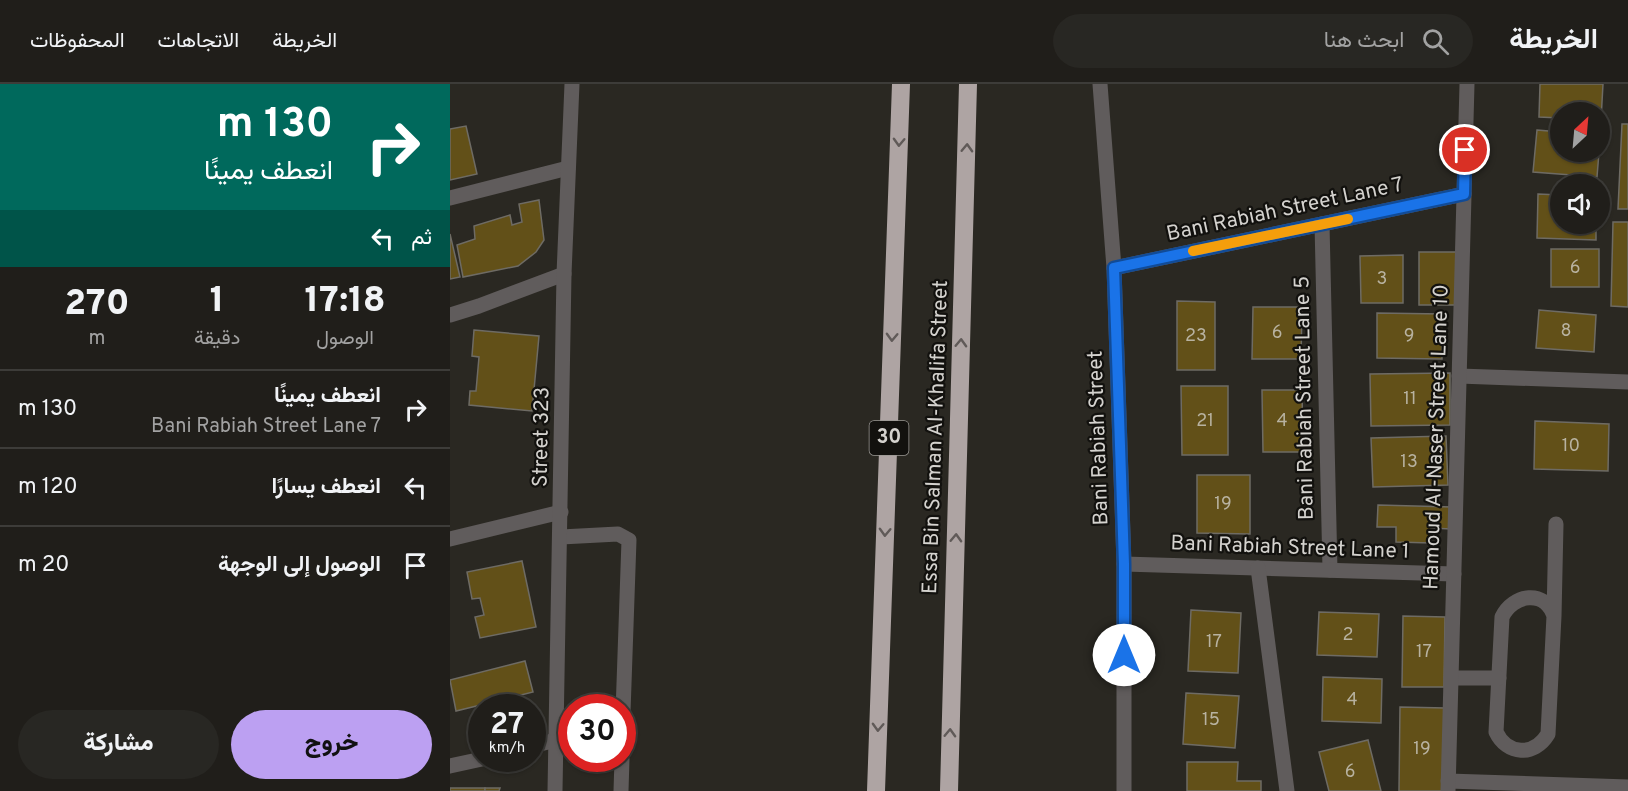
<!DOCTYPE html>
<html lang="ar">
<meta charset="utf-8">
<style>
:root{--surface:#201e1a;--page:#282723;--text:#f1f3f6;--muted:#a2a2a2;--line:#3d3c39;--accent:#bca0f2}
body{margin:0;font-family:Overpass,Vazirmatn,sans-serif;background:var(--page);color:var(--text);direction:rtl;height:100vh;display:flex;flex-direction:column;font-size:22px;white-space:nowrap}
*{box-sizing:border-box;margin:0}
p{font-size:20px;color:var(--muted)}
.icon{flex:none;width:33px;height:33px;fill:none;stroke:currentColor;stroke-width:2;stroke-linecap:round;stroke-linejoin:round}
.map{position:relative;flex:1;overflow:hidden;direction:ltr}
.details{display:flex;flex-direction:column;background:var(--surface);width:450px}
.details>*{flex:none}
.top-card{background:#00695c;color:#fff;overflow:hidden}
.needle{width:39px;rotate:26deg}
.controls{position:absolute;left:1100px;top:18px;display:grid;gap:12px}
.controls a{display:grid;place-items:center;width:60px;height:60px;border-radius:50%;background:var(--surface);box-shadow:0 2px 4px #0004,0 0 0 2px var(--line);font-size:30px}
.speed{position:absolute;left:18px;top:610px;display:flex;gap:12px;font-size:30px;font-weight:700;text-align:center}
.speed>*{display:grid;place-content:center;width:78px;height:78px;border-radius:50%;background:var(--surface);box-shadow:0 2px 4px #0004,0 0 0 2px var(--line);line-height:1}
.speed small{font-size:15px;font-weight:400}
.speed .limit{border:9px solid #d22;background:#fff;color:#111}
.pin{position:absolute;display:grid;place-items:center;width:51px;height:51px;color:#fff;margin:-26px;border:3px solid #fff;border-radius:50%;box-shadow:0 2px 6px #0007}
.me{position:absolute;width:66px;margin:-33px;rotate:0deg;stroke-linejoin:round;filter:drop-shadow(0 0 4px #0008)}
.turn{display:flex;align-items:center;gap:21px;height:126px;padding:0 18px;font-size:27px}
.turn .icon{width:78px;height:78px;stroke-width:2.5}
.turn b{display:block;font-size:42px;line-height:51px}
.then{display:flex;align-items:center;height:57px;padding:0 18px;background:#0003;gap:12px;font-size:22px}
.eta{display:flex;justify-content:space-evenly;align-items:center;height:102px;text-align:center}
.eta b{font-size:36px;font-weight:800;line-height:42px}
.primary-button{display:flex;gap:12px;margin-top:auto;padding:12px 18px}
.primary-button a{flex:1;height:69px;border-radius:36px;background:var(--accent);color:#111;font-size:24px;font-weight:800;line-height:69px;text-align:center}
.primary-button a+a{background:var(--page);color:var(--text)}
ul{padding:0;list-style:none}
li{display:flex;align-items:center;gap:18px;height:78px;padding:0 18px;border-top:2px solid var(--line)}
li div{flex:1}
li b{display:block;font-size:22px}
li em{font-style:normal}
header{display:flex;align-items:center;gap:36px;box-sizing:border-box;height:84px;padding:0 30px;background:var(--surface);border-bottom:2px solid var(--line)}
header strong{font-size:28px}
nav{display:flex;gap:33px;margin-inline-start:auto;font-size:21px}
.search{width:420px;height:54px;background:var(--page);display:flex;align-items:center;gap:15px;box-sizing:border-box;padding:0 21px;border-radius:33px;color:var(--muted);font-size:22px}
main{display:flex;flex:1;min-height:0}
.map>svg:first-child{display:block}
.building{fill:#625018;stroke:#6e6b64;stroke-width:1.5}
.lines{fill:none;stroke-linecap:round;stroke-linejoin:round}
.minor{stroke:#605c5c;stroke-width:15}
.highway{stroke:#aea4a3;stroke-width:18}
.oneway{stroke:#605a58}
.route-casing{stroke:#114b97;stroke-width:15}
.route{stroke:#1a73e8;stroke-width:10}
.slow{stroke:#f59e0b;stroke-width:10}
.labels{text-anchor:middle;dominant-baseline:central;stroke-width:4.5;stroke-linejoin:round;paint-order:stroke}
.number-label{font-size:18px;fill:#b8b2a0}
.shield{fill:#12110e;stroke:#9a9894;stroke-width:1.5}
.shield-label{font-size:20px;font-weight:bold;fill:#d4d2ce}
.street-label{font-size:21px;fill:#d4d2ce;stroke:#12110e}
</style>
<header>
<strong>الخريطة</strong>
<div class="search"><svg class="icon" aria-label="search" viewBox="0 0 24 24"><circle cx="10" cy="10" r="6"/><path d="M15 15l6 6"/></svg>ابحث هنا</div>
<nav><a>الخريطة</a><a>الاتجاهات</a><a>المحفوظات</a></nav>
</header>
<main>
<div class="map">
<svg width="1178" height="707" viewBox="0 0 1178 707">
<rect width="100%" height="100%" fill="#2a2822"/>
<!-- building -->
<g class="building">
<polygon points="1090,0 1153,0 1151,36 1149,36 1149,28 1110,28 1110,34 1089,33"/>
<polygon points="1172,40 1178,40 1178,125 1168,125"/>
<polygon points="16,42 27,90 0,96 0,45"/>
<polygon points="1087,46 1110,48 1110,68 1149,68 1147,93 1083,88"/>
<polygon points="1088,110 1110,111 1110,140 1146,140 1146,156 1087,154"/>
<polygon points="89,116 94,156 86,168 68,182 13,193 7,161 25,155 24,142 60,131 62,141 72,138 69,120"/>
<polygon points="1163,138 1178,138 1178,223 1161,222"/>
<polygon points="0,150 10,193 0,195"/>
<rect x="1101" y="165" width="48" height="38"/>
<rect x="969" y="168" width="40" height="53"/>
<polygon points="953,171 953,219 911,219 910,172"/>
<polygon points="727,217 765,218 765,286 727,286"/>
<polygon points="803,223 852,223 851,275 802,275"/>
<polygon points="1089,226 1146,231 1144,268 1086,264"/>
<polygon points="927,229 992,230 992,275 927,274"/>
<polygon points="24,246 89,252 82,327 19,321 20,307 26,307 29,273 22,272"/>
<polygon points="1000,289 1000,341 921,342 920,290"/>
<polygon points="731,302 778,302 778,371 732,371"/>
<polygon points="812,306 852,306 853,368 813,368"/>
<polygon points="1085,337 1159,340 1158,387 1084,385"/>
<polygon points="996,352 998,401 923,403 921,354"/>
<polygon points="747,391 800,391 800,450 747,449"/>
<polygon points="928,421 1002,423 1001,445 981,444 981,459 946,458 946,443 927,443"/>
<polygon points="72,477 86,543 30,554 25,533 34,531 30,514 22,515 17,488"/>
<polygon points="741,526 791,529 788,589 738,587"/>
<polygon points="869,528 929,530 927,573 867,571"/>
<polygon points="953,532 995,533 994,603 952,603"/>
<polygon points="75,577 83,608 6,627 0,596"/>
<polygon points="873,593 932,595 931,639 872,637"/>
<polygon points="736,609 789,612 785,664 733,660"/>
<polygon points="950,623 995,624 994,707 949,707"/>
<polygon points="918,656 931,707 879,707 869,668"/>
<polygon points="737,678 788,678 787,697 811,697 811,707 737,707"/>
<rect x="0" y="704" width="35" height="3"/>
<polygon points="35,704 50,704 49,707 35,707"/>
</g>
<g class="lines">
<!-- minor -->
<g class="minor">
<polyline points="650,0 664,184 674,480 674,707"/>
<polyline points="0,114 118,84"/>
<polyline points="872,140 880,486"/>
<polyline points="664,184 1014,110"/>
<polyline points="0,231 29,222 114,190"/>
<polyline points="1009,292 1178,298"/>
<polyline points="111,453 168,450 179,456 172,657"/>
<polyline points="0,455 111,428"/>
<polyline points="674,480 1004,490"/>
<polyline points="808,484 837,707"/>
<path d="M 1104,532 C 1095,505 1063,510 1052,533 L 1046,648 C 1057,671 1084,673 1098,650 L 1104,532 L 1106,440"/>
<polyline points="1001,594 1049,594"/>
<polyline points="82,662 106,656"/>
<polyline points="0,682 32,675"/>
<polyline points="998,697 1178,703"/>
<polyline points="105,707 114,190 122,0"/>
<polyline points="171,707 172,675"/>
<polyline points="998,707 1017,0"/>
</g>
<!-- highway -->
<g class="highway">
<polyline points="426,707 451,0"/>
<polyline points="499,707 518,0"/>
</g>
</g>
<!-- one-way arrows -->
<defs><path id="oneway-chevron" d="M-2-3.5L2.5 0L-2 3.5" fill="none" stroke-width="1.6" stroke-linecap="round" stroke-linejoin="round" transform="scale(1.5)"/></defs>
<g class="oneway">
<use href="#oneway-chevron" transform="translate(449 58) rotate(92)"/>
<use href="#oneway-chevron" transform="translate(517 64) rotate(-88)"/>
<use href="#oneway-chevron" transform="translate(442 253) rotate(92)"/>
<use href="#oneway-chevron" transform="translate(511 259) rotate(-88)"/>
<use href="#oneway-chevron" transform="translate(435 448) rotate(92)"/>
<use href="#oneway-chevron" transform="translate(506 454) rotate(-88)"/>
<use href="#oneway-chevron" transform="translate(428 643) rotate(92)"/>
<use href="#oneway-chevron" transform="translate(500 649) rotate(-88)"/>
</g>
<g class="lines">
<defs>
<polyline id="route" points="674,571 674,480 664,184 1014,110 1015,66"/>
</defs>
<!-- route casing -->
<use href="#route" class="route-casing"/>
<!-- route -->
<use href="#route" class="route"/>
<!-- slow -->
<polyline class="slow" points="743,167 898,135"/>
</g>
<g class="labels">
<!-- number labels -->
<g class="number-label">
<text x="1125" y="184">6</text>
<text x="932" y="195">3</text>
<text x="1116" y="247">8</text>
<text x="827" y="249">6</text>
<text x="746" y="252">23</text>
<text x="959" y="252">9</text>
<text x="960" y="315">11</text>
<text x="755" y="337">21</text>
<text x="832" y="337">4</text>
<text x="1121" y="362">10</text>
<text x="959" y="378">13</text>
<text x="773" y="420">19</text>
<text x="898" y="551">2</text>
<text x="764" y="558">17</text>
<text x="974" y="568">17</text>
<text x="902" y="616">4</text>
<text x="761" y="636">15</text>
<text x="972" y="665">19</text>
<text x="900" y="688">6</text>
</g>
<!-- shield labels -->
<rect class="shield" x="419.5" y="337" width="39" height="34" rx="4.5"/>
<g class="shield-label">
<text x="439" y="354">30</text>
</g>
<!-- street labels -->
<g class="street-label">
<text transform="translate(835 126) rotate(-12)">Bani Rabiah Street Lane 7</text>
<text transform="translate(855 314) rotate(-91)">Bani Rabiah Street Lane 5</text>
<text transform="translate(92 353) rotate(-89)">Street 323</text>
<text transform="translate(486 353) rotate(-88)">Essa Bin Salman Al-Khalifa Street</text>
<text transform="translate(987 353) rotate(-88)">Hamoud Al-Naser Street Lane 10</text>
<text transform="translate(649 354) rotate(-92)">Bani Rabiah Street</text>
<text transform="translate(840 464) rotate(2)">Bani Rabiah Street Lane 1</text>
</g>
</g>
</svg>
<div class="controls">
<a><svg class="needle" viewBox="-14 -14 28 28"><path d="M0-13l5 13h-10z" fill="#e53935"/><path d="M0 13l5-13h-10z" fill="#a2a2a2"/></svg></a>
<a><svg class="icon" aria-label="sound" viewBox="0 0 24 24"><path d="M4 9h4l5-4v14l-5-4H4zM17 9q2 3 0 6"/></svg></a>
</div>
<div class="speed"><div>27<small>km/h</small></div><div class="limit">30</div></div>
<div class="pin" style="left:1015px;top:66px;background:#d93025"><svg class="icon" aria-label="arrive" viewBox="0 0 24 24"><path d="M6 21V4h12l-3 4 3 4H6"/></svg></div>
<svg class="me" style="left:674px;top:571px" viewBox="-20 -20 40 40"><circle r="19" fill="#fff"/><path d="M0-13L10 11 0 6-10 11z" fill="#1a73e8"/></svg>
</div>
<section class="details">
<div class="top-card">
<div class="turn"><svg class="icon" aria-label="right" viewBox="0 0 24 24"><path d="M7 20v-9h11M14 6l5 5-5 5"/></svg><div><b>130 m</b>انعطف يمينًا</div></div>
<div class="then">ثم<svg class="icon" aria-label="left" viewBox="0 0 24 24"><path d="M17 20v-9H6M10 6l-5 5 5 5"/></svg></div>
</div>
<div class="eta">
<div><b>17:18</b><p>الوصول</p></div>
<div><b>1</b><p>دقيقة</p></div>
<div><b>270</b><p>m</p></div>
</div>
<ul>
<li><svg class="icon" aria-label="right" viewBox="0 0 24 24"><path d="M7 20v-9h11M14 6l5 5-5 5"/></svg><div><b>انعطف يمينًا</b><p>Bani Rabiah Street Lane 7</p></div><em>130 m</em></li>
<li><svg class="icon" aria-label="left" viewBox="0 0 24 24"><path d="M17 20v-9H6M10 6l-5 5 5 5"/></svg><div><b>انعطف يسارًا</b></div><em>120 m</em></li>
<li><svg class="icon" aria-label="arrive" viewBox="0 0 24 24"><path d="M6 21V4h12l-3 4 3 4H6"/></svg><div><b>الوصول إلى الوجهة</b></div><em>20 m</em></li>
</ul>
<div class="primary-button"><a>خروج</a><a>مشاركة</a></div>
</section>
</main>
